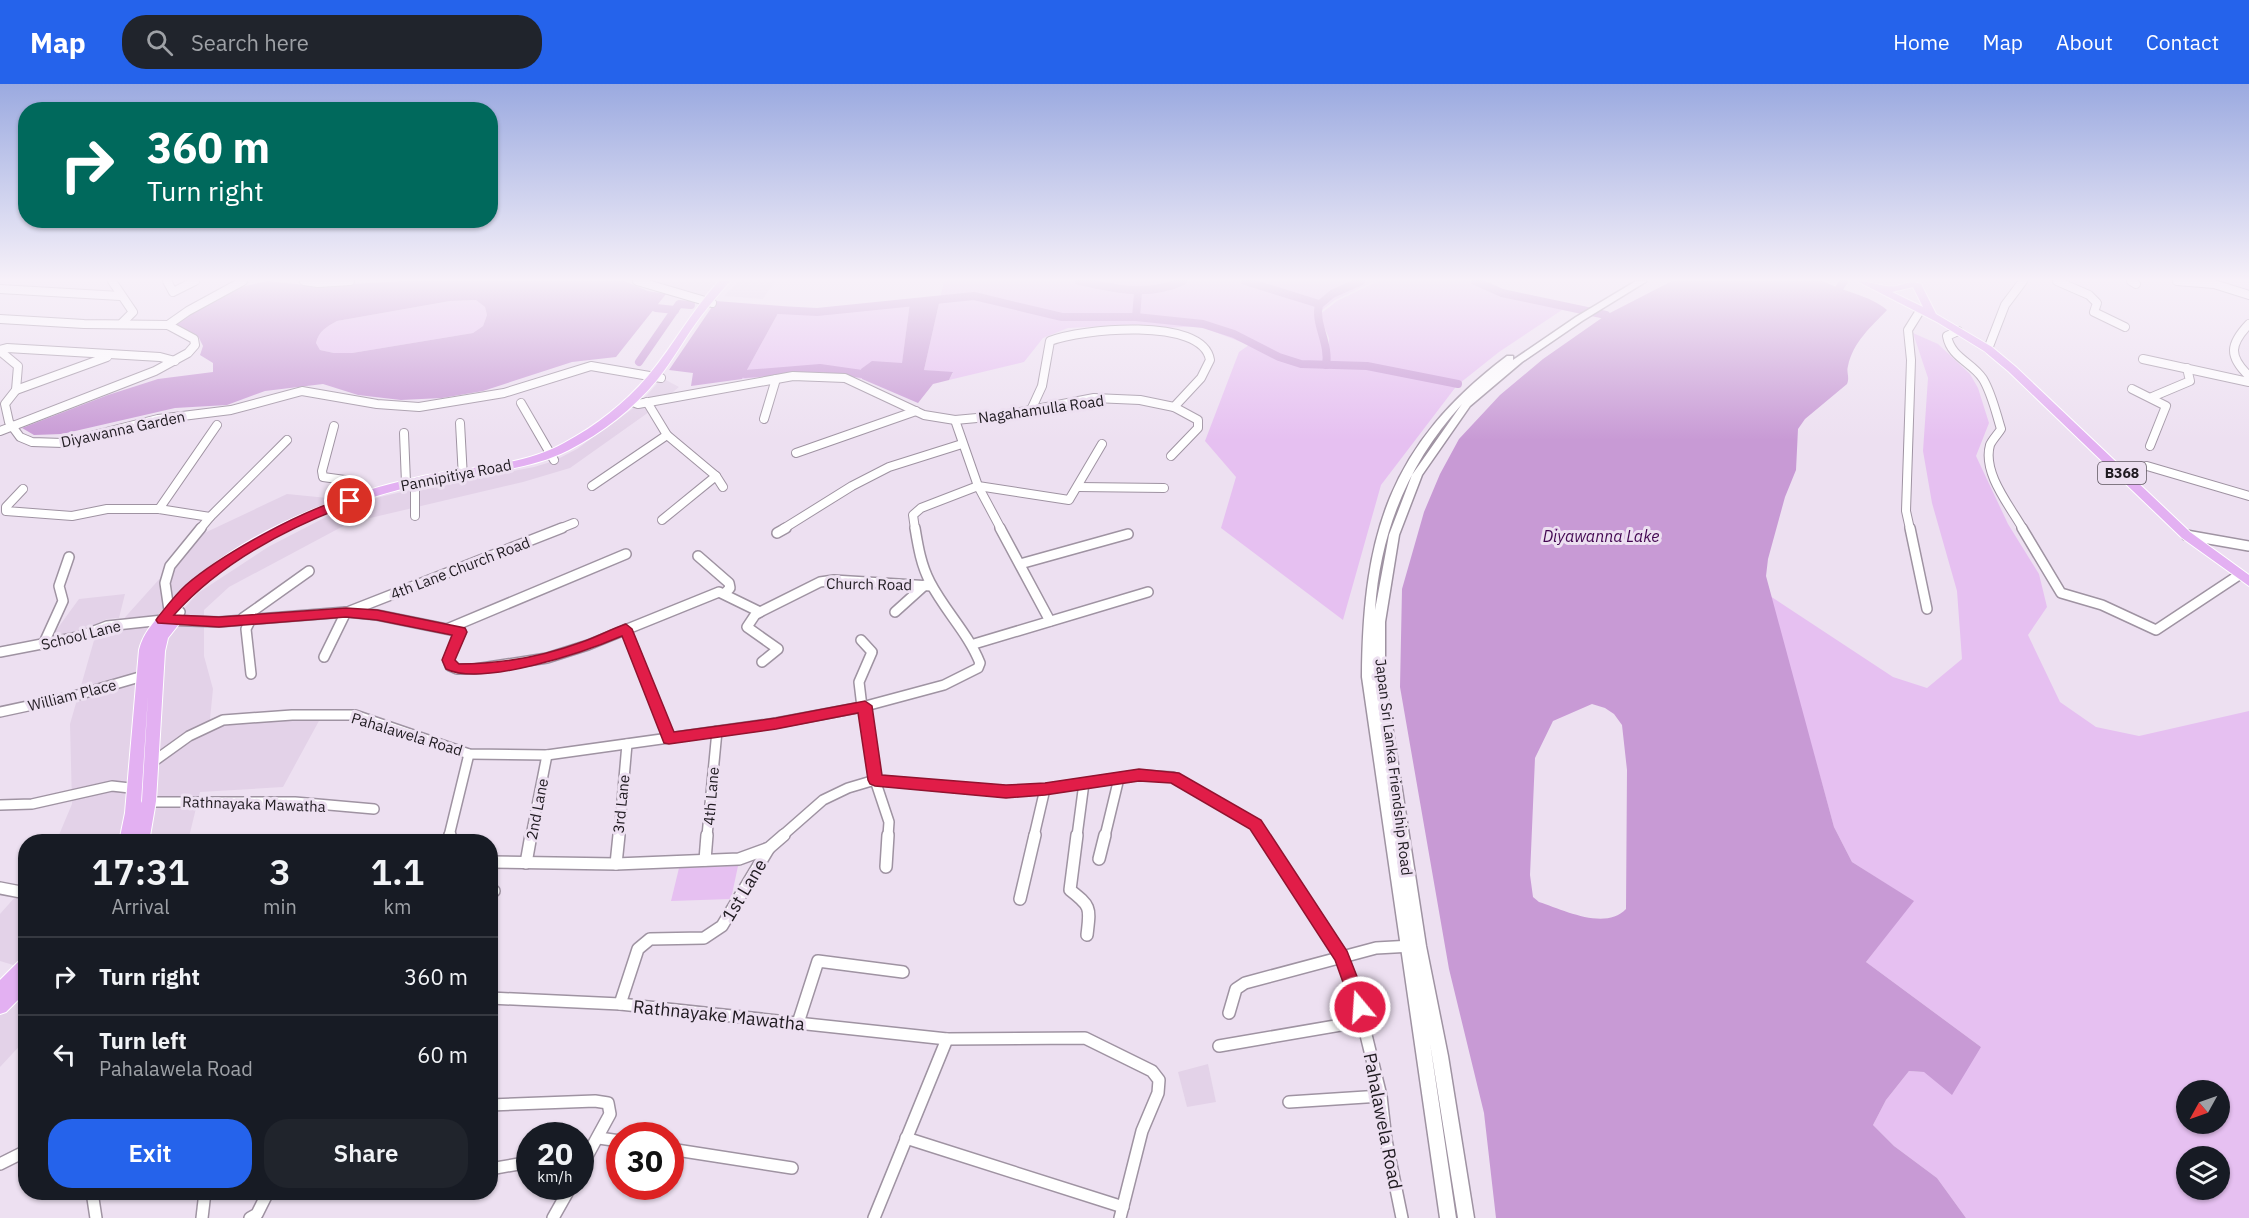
<!DOCTYPE html>
<style>
:root{--surface:#171b24;--page:#20242c;--text:#f1f3f6;--muted:#9ea1a6;--line:#363941;--accent:#2563eb}
body{margin:0;font-family:"IBM Plex Sans",sans-serif;background:var(--page);color:var(--text);height:100vh;display:flex;flex-direction:column;font-size:22px;white-space:nowrap}
*{box-sizing:border-box;margin:0}
p{font-size:20px;color:var(--muted)}
.icon{flex:none;width:33px;height:33px;fill:none;stroke:currentColor;stroke-width:2;stroke-linecap:round;stroke-linejoin:round}
.map{position:relative;flex:1;overflow:hidden}
.details{position:absolute;left:18px;top:750px;width:480px;height:366px;display:flex;flex-direction:column;background:var(--surface);border-radius:24px;box-shadow:0 2px 4px #0004}
.details>*{flex:none}
.top-card{position:absolute;left:18px;top:18px;width:480px;height:126px;border-radius:24px;box-shadow:0 2px 4px #0004;background:#00695c;color:#fff;overflow:hidden}
.needle{width:39px;rotate:230deg}
.controls{position:absolute;left:2176px;top:996px;display:grid;gap:12px}
.controls a{display:grid;place-items:center;width:54px;height:54px;border-radius:50%;background:var(--surface);box-shadow:0 2px 4px #0004;font-size:30px}
.speed{position:absolute;left:516px;top:1038px;display:flex;gap:12px;font-size:30px;font-weight:700;text-align:center}
.speed>*{display:grid;place-content:center;width:78px;height:78px;border-radius:50%;background:var(--surface);box-shadow:0 2px 4px #0004;line-height:1}
.speed small{font-size:15px;font-weight:400}
.speed .limit{border:9px solid #d22;background:#fff;color:#111}
.pin{position:absolute;display:grid;place-items:center;width:51px;height:51px;color:#fff;margin:-26px;border:3px solid #fff;border-radius:50%;box-shadow:0 2px 6px #0007}
.me{position:absolute;width:66px;margin:-33px;rotate:342deg;stroke-linejoin:round;filter:drop-shadow(0 0 4px #0008)}
.turn{display:flex;align-items:center;gap:21px;height:126px;padding:0 30px;font-size:27px}
.turn .icon{width:78px;height:78px;stroke-width:2.5}
.turn b{display:block;font-size:42px;line-height:51px}
.eta{display:flex;justify-content:space-evenly;align-items:center;height:102px;text-align:center}
.eta b{font-size:36px;font-weight:600;line-height:42px}
.cta{display:flex;gap:12px;margin-top:auto;padding:12px 30px}
.cta a{flex:1;height:69px;border-radius:24px;background:var(--accent);color:#fff;font-size:24px;font-weight:600;line-height:69px;text-align:center}
.cta a+a{background:var(--page);color:var(--text)}
ul{padding:0;list-style:none}
li{display:flex;align-items:center;gap:18px;height:78px;padding:0 30px;border-top:2px solid var(--line)}
li div{flex:1}
li b{display:block;font-size:22px}
li em{font-style:normal}
header{display:flex;align-items:center;gap:36px;box-sizing:border-box;height:84px;padding:0 30px;background:var(--accent);color:#fff}
header strong{font-size:28px}
nav{display:flex;gap:33px;margin-inline-start:auto;font-size:21px}
.search{width:420px;height:54px;background:var(--page);display:flex;align-items:center;gap:15px;box-sizing:border-box;padding:0 21px;border-radius:24px;color:var(--muted);font-size:22px}
.map>svg:first-child{display:block}
.built{fill:#e3d2e8}
.green{fill:#e6c0f1;fill-rule:evenodd}
.water{fill:#c89ad5;fill-rule:evenodd}
.lines{fill:none;stroke-linecap:round;stroke-linejoin:round}
.canal{stroke:#c89ad5;stroke-width:8}
.street-far2-casing{stroke:#9f93a2;stroke-width:10}
.street-far1-casing{stroke:#9f93a2;stroke-width:12}
.street-casing{stroke:#9f93a2;stroke-width:14}
.secondary-casing{stroke:#9f93a2;stroke-width:3}
.primary-casing{stroke:#fff;stroke-width:2}
.street-far2{stroke:#fff;stroke-width:8}
.street-far1{stroke:#fff;stroke-width:9}
.street{stroke:#fff;stroke-width:11}
.secondary{fill:#fff;fill-rule:evenodd}
.primary{fill:#e3b0f2;fill-rule:evenodd}
.route{fill:#e11d48;stroke:#92132f;stroke-width:1.5}
.labels{text-anchor:middle;dominant-baseline:central;stroke-width:6;stroke-linejoin:round;paint-order:stroke}
.shield{fill:#ede0f1;stroke:#5d555f;stroke-width:1.5}
.shield-label{font-size:14px;font-weight:bold;fill:#1f1a20}
.street-label{font-size:15px;fill:#1f1a20;stroke:#ede0f1}
.water-label{font-size:16px;font-style:italic;fill:#420650;stroke:#ede0f1}
.near-street-label{font-size:18px;fill:#1f1a20;stroke:#ede0f1}
</style>
<header>
<strong>Map</strong>
<div class="search"><svg class="icon" aria-label="search" viewBox="0 0 24 24"><circle cx="10" cy="10" r="6"/><path d="M15 15l6 6"/></svg>Search here</div>
<nav><a>Home</a><a>Map</a><a>About</a><a>Contact</a></nav>
</header>
<div class="map">
<svg width="2249" height="1134" viewBox="0 0 2249 1134">
<rect width="100%" height="100%" fill="#ede0f1"/>
<!-- built -->
<g class="built">
<polygon points="643,197 719,197 701,215"/>
<polygon points="739,197 775,197 763,215 724,212"/>
<polygon points="662,294 679,303 649,328 570,384 523,398 349,439 229,503 204,526 204,572 213,605 209,645 222,640 320,635 283,703 200,708 188,757 142,758 160,567 181,528 198,509 268,463 328,432 380,413 406,407 534,383 554,377 577,365 639,320"/>
<polygon points="287,410 348,416 324,426 214,487 148,555 125,757 56,758 72,720 70,640 97,546 119,540 198,452"/>
<polygon points="125,510 119,534 107,535 79,547 52,552 79,515"/>
<polygon points="25,802 26,881 23,884 0,877 0,830"/>
<polygon points="25,898 25,956 0,983 0,923"/>
<polygon points="1208,980 1216,1018 1187,1023 1178,988"/>
</g>
<!-- green -->
<g class="green">
<polygon points="944,197 1375,197 1335,216 1317,230 1327,254 1328,278 1367,282 1458,300 1381,401 1343,536 1221,444 1236,393 1205,357 1239,268 1249,261 1199,242 1165,244 1125,241 1068,244 1043,254 1024,278 949,296 953,289 924,286"/>
<polygon points="1378,197 1470,197 1501,210 1565,224 1499,268 1460,299 1368,281 1329,277 1329,254 1319,231 1337,217"/>
<path d="M 476,216 L 485,223 L 487,231 L 483,242 L 473,249 L 352,269 L 334,269 L 320,266 L 316,259 C 319,247 326,243 337,237 L 450,217 Z"/>
<polygon points="910,218 902,280 861,285 862,295 825,288 742,295 782,222 817,228"/>
<path d="M 1913,249 L 1938,260 L 1970,290 L 1978,304 L 1989,339 L 1976,372 L 2008,440 L 2039,490 L 2047,523 L 2028,551 L 2060,618 L 2096,643 L 2139,652 L 2249,627 L 2249,1134 L 1966,1134 L 1937,1094 L 1894,1062 L 1873,1041 L 1886,1016 L 1909,987 L 1924,988 L 1981,963 L 1866,878 L 1913,817 L 1852,778 L 1834,743 L 1770,512 L 1893,593 L 1927,604 L 1962,575 L 1957,507 L 1932,419 L 1923,367 L 1928,294 ZM 2187,1006 L 2220,1006 L 2220,1040 L 2187,1040 ZM 2187,1072 L 2220,1072 L 2220,1106 L 2187,1106 Z"/>
<polygon points="738,782 731,815 671,817 679,784"/>
</g>
<!-- water -->
<g class="water">
<path d="M 268,197 L 314,202 L 404,197 L 624,197 L 648,207 L 666,210 L 616,273 L 572,278 L 483,307 L 442,314 L 401,316 L 358,311 L 323,300 L 265,307 L 227,321 L 175,324 L 62,350 L 34,351 L 22,344 L 108,311 L 158,295 L 213,288 L 213,279 L 200,271 L 203,262 L 199,254 L 173,240 L 241,203 ZM 476,216 L 485,223 L 487,231 L 483,242 L 473,249 L 352,269 L 334,269 L 320,266 L 316,259 C 319,247 326,243 337,237 L 450,217 Z"/>
<path d="M 1672,197 L 1823,197 C 1843,208 1870,211 1887,226 C 1871,243 1853,258 1848,282 C 1846,288 1850,293 1847,300 L 1805,335 L 1798,345 L 1796,386 L 1785,413 L 1768,475 L 1766,492 L 1834,743 L 1852,778 L 1914,817 L 1866,878 L 1981,963 L 1952,1011 L 1924,988 L 1909,987 L 1886,1016 L 1873,1041 L 1894,1062 L 1937,1094 L 1966,1134 L 1496,1134 L 1484,1029 L 1449,885 L 1400,603 L 1402,505 L 1424,428 L 1440,390 L 1459,355 L 1500,311 L 1543,275 L 1606,231 ZM 1592,620 L 1605,624 L 1614,630 L 1622,641 L 1627,686 L 1626,825 C 1605,847 1564,826 1539,818 L 1533,813 L 1530,791 L 1535,674 L 1553,637 Z"/>
<polygon points="940,215 924,286 953,288 949,296 933,300 918,319 862,295 861,285 872,277 902,279 910,218"/>
<polygon points="716,217 782,222 742,295 691,302 693,289 669,286"/>
</g>
<g class="lines">
<!-- canal -->
<g class="canal">
<path d="M 1079,197 C 1115,205 1148,213 1183,197"/>
<polyline points="1245,197 1319,220"/>
<polyline points="1475,197 1502,209 1606,231"/>
<polyline points="1838,206 1844,197"/>
<polyline points="656,224 675,226"/>
<polyline points="779,226 817,228 974,212 1062,233 1136,233 1203,240 1234,250 1279,273 1301,280 1367,282 1458,300"/>
<polyline points="1136,233 1138,209"/>
<polyline points="639,278 679,220 691,221"/>
<path d="M 1326,281 C 1330,260 1314,239 1319,221 L 1332,210 L 1361,197"/>
<polyline points="745,290 820,284 862,290"/>
</g>
<defs>
<g id="street-far2">
<polyline points="112,197 133,228 122,239"/>
<polyline points="167,197 173,208 195,197"/>
<polyline points="304,197 318,199 350,197"/>
<polyline points="637,197 712,219"/>
<polyline points="2057,197 2089,211 2097,219 2094,228 2125,243"/>
<polyline points="2131,197 2136,200"/>
<polyline points="2177,197 2214,200 2249,211"/>
<polyline points="0,205 120,212"/>
<polyline points="0,235 84,240 168,241 194,255 195,261 188,269 155,287 0,347"/>
<path d="M 2249,240 C 2230,260 2228,272 2249,292"/>
<polyline points="168,241 188,227 243,197"/>
<path d="M 1958,247 L 1947,252 C 1951,274 1972,278 1983,295 C 1992,310 1996,329 2001,345 C 1998,350 1992,356 1990,361 C 1982,389 2010,422 2023,445"/>
<polyline points="1988,265 2005,221 2023,197"/>
<polyline points="0,266 7,264 160,273 175,277"/>
<polyline points="0,267 18,282 16,306 5,320 9,338 20,353 32,358 63,359 158,335 231,326 302,307 377,320 419,323 504,309 591,282 661,294"/>
<polyline points="2143,275 2249,298"/>
<polyline points="2132,305 2166,322 2150,362"/>
<polyline points="16,306 107,273"/>
<polyline points="2152,313 2190,297 2187,284"/>
<polyline points="630,317 638,320 793,292 845,294 924,331 955,336 999,332 1094,314 1140,316 1174,323 1198,336 1198,344 1171,372"/>
<polyline points="647,318 667,351 716,392 723,403"/>
<polyline points="521,319 554,376"/>
<path d="M 1031,326 L 1042,302 L 1050,257 C 1080,245 1203,232 1210,276 L 1201,294 L 1174,323"/>
<polyline points="764,335 776,295"/>
<polyline points="955,336 978,402 1001,445"/>
<polyline points="460,339 463,394"/>
<polyline points="334,342 322,387 323,393 345,396 349,416"/>
<polyline points="404,349 406,399"/>
<polyline points="796,369 916,327"/>
<polyline points="2119,386 2147,382 2249,412"/>
<polyline points="592,402 667,351"/>
<polyline points="1078,403 1164,404"/>
<polyline points="23,405 6,423 6,427 72,432 107,425 159,425 210,433 200,445"/>
<polyline points="415,405 415,432"/>
<polyline points="159,425 217,341"/>
<polyline points="210,433 287,356"/>
<polyline points="662,436 716,392"/>
<polyline points="559,445 574,439"/>
<polyline points="783,445 852,402 889,383 962,360"/>
<polyline points="915,445 913,431 921,424 978,402 1069,416 1102,360"/>
<polyline points="1910,445 1906,427 1911,276 1908,246 1918,230"/>
</g>
<g id="street-far1">
<polyline points="1000,444 1050,537"/>
<polyline points="1910,444 1927,525"/>
<polyline points="2022,444 2061,509 2102,521 2156,546 2239,491"/>
<polyline points="777,449 786,444"/>
<polyline points="2186,451 2249,462"/>
<polyline points="698,472 729,499 730,504 725,509"/>
<polyline points="1020,480 1128,450"/>
<polyline points="350,527 562,444"/>
<polyline points="180,528 169,526 165,499 170,482 201,444"/>
<polyline points="760,528 755,531 747,543 778,565 762,578"/>
<polyline points="895,528 925,501"/>
<polyline points="243,534 309,487"/>
<polyline points="251,535 246,545 251,590"/>
<polyline points="447,545 626,470"/>
<polyline points="626,545 669,654"/>
<polyline points="861,556 872,568 859,598 862,623"/>
<polyline points="974,560 1148,508"/>
<polyline points="43,561 63,517 59,502 69,473"/>
<polyline points="0,568 78,553 107,542 163,536 219,538 346,528 377,531 461,548 448,576 450,582 457,585 475,585 547,574 588,561 719,508 760,528 820,498 834,496 931,502"/>
<polyline points="324,573 346,528"/>
<polyline points="865,622 875,696 889,738 888,752"/>
<polyline points="0,628 74,612 143,592"/>
<path d="M 135,684 L 150,680 L 189,652 L 223,636 L 292,631 L 355,631 L 469,670 L 547,671 L 776,639 L 862,623 L 944,601 L 978,584 L 980,579 C 968,549 945,527 930,498 C 921,481 918,462 915,444"/>
<polyline points="145,718 295,718 374,725"/>
<polyline points="0,721 32,720 112,702 139,705"/>
<polyline points="449,752 469,670"/>
<polyline points="531,752 547,671"/>
<polyline points="619,752 627,660"/>
<polyline points="707,752 717,647"/>
<polyline points="782,752 823,716 848,704 875,696 1006,708 1045,705 1139,691 1173,693 1255,740 1263,752"/>
<polyline points="1034,752 1045,705"/>
<polyline points="1077,752 1084,699"/>
<polyline points="1105,752 1119,694"/>
</g>
<g id="street">
<path d="M 1077,751 L 1070,806 C 1092,823 1090,824 1087,851"/>
<polyline points="1262,751 1342,872 1356,910 1381,1012 1386,1056 1402,1134"/>
<polyline points="448,758 450,751"/>
<polyline points="1099,775 1105,751"/>
<polyline points="705,776 707,751"/>
<polyline points="490,778 616,780 739,775 769,764 784,751"/>
<polyline points="526,779 531,751"/>
<polyline points="616,780 619,751"/>
<polyline points="886,783 888,751"/>
<polyline points="0,804 26,809"/>
<polyline points="490,807 494,807"/>
<polyline points="1020,815 1035,751"/>
<polyline points="490,914 620,920 947,955 1085,954 1152,987 1159,996 1158,1009 1142,1047 1120,1134"/>
<polyline points="620,920 638,865 650,855 704,854 722,842 769,764"/>
<polyline points="1229,929 1236,905 1245,899 1376,864 1412,862"/>
<polyline points="798,939 818,877 903,888"/>
<polyline points="1219,962 1364,937"/>
<polyline points="1289,1018 1381,1012"/>
<polyline points="490,1021 595,1017 608,1019 610,1030 580,1085"/>
<polyline points="599,1054 620,1057"/>
<polyline points="906,1054 1123,1123"/>
<polyline points="670,1065 792,1084"/>
<polyline points="0,1080 26,1067"/>
<polyline points="490,1085 530,1078"/>
<polyline points="92,1108 96,1134"/>
<polyline points="202,1134 205,1108"/>
<polyline points="250,1134 257,1130 268,1108"/>
<polyline points="553,1134 571,1102"/>
<polyline points="874,1134 947,955"/>
</g>
<path id="secondary" d="M 1636,197 L 1647,197 L 1582,237 L 1522,278 L 1470,322 L 1422,391 L 1399,451 L 1385,538 L 1385,595 L 1426,862 L 1448,972 L 1474,1134 L 1458,1134 L 1430,959 L 1456,1134 L 1440,1134 L 1362,593 C 1363,450 1389,361 1507,272 L 1513,272 L 1513,276 L 1576,233 ZM 1462,320 L 1412,391 L 1389,451 L 1375,526 C 1380,447 1409,378 1462,320 Z"/>
<g id="primary">
<path d="M 719,197 L 730,197 C 720,209 710,220 701,232 C 685,253 673,276 657,296 C 633,325 602,349 569,366 C 528,387 481,388 436,397 C 342,416 234,460 171,535 L 177,537 L 179,540 L 168,554 L 165,567 L 156,717 L 149,758 L 119,758 L 125,729 L 139,566 C 143,549 154,538 165,525 C 225,455 331,412 419,393 C 467,382 521,383 564,359 C 596,342 625,319 648,292 C 674,261 692,226 719,197 ZM 148,611 L 142,717 L 141,719 Z"/>
<path d="M 1857,197 C 1871,197 1883,204 1897,202 C 1906,200 1911,196 1921,200 L 1936,230 L 1992,263 L 2016,283 L 2190,448 L 2249,491 L 2249,502 L 2182,454 L 2008,287 L 1984,267 L 1937,238 ZM 1913,203 L 1923,223 L 1892,208 Z"/>
<polygon points="26,874 26,908 6,928 0,930 0,896 20,876"/>
</g>
</defs>
<!-- street-far2 casing -->
<use href="#street-far2" class="street-far2-casing"/>
<!-- street-far1 casing -->
<use href="#street-far1" class="street-far1-casing"/>
<!-- street casing -->
<use href="#street" class="street-casing"/>
<!-- secondary casing -->
<use href="#secondary" class="secondary-casing"/>
<!-- primary casing -->
<use href="#primary" class="primary-casing"/>
<!-- street-far2 -->
<use href="#street-far2" class="street-far2"/>
<!-- street-far1 -->
<use href="#street-far1" class="street-far1"/>
<!-- street -->
<use href="#street" class="street"/>
<!-- secondary -->
<use href="#secondary" class="secondary"/>
<!-- primary -->
<use href="#primary" class="primary"/>
</g>
<!-- sky -->
<linearGradient id="sky" x2="0" y2="1"><stop stop-color="#9baae0"/><stop offset="0.55" stop-color="#f7f1f9"/><stop offset="1" stop-color="#f7f1f9" stop-opacity="0"/></linearGradient>
<rect width="2249" height="356" fill="url(#sky)"/>
<!-- route -->
<path class="route" d="M 350,413 L 356,417 L 354,419 C 289,443 220,479 174,531 L 219,533 L 346,524 L 377,526 L 465,544 L 467,548 L 455,576 L 459,580 C 500,580 544,572 582,558 C 597,553 611,545 626,540 L 632,545 L 674,648 L 776,634 L 865,617 L 872,622 L 882,691 L 1006,701 L 1045,699 L 1139,685 L 1179,689 L 1261,736 L 1347,867 L 1369,923 L 1366,929 L 1360,931 L 1354,929 L 1335,876 L 1250,745 L 1171,699 L 1139,697 L 1045,711 L 1006,714 L 875,702 L 870,700 L 868,696 L 858,629 L 776,645 L 669,660 L 664,659 L 662,654 L 622,552 C 585,568 482,603 446,585 L 442,576 L 452,551 L 377,536 L 346,533 L 219,543 L 158,539 L 156,536 L 158,533 C 167,522 176,510 186,501 C 222,470 304,425 350,413 Z"/>
<g class="labels">
<!-- shield labels -->
<rect class="shield" x="2098" y="378" width="48" height="22" rx="4.5"/>
<g class="shield-label">
<text x="2122" y="389">B368</text>
</g>
<!-- street labels -->
<g class="street-label">
<text transform="translate(1041 325) rotate(-8)">Nagahamulla Road</text>
<text transform="translate(123 345) rotate(-12)">Diyawanna Garden</text>
<text transform="translate(456 391) rotate(-11)">Pannipitiya Road</text>
<text transform="translate(460 484) rotate(-21)">4th Lane Church Road</text>
<text transform="translate(869 500) rotate(1)">Church Road</text>
<text transform="translate(81 551) rotate(-14)">School Lane</text>
<text transform="translate(72 611) rotate(-14)">William Place</text>
<text transform="translate(407 650) rotate(17)">Pahalawela Road</text>
<text transform="translate(1394 683) rotate(83)">Japan Sri Lanka Friendship Road</text>
<text transform="translate(711 712) rotate(-85)">4th Lane</text>
<text transform="translate(254 720) rotate(2)">Rathnayaka Mawatha</text>
<text transform="translate(621 720) rotate(-84)">3rd Lane</text>
<text transform="translate(537 725) rotate(-79)">2nd Lane</text>
</g>
<!-- water labels -->
<g class="water-label">
<text x="1601" y="452">Diyawanna Lake</text>
</g>
<!-- near-street labels -->
<g class="near-street-label">
<text transform="translate(744 806) rotate(-59)">1st Lane</text>
<text transform="translate(719 931) rotate(6)">Rathnayake Mawatha</text>
<text transform="translate(1383 1037) rotate(79)">Pahalawela Road</text>
</g>
</g>
</svg>
<div class="controls">
<a><svg class="needle" viewBox="-14 -14 28 28"><path d="M0-13l5 13h-10z" fill="#e53935"/><path d="M0 13l5-13h-10z" fill="#9ea1a6"/></svg></a>
<a><svg class="icon" aria-label="layers" viewBox="0 0 24 24"><path d="M12 4l9 5-9 5-9-5zM3 14l9 5 9-5"/></svg></a>
</div>
<div class="speed"><div>20<small>km/h</small></div><div class="limit">30</div></div>
<div class="pin" style="left:350px;top:417px;background:#d93025"><svg class="icon" aria-label="arrive" viewBox="0 0 24 24"><path d="M6 21V4h12l-3 4 3 4H6"/></svg></div>
<svg class="me" style="left:1360px;top:923px" viewBox="-20 -20 40 40"><circle r="17" fill="#e11d48" stroke="#fff" stroke-width="3"/><path d="M0-11L8 9 0 5-8 9z" fill="#fff"/></svg>
<div class="top-card">
<div class="turn"><svg class="icon" aria-label="right" viewBox="0 0 24 24"><path d="M7 20v-9h11M14 6l5 5-5 5"/></svg><div><b>360 m</b>Turn right</div></div>
</div>
<section class="details">
<div class="eta">
<div><b>17:31</b><p>Arrival</p></div>
<div><b>3</b><p>min</p></div>
<div><b>1.1</b><p>km</p></div>
</div>
<ul>
<li><svg class="icon" aria-label="right" viewBox="0 0 24 24"><path d="M7 20v-9h11M14 6l5 5-5 5"/></svg><div><b>Turn right</b></div><em>360 m</em></li>
<li><svg class="icon" aria-label="left" viewBox="0 0 24 24"><path d="M17 20v-9H6M10 6l-5 5 5 5"/></svg><div><b>Turn left</b><p>Pahalawela Road</p></div><em>60 m</em></li>
</ul>
<div class="cta"><a>Exit</a><a>Share</a></div>
</section>
</div>
